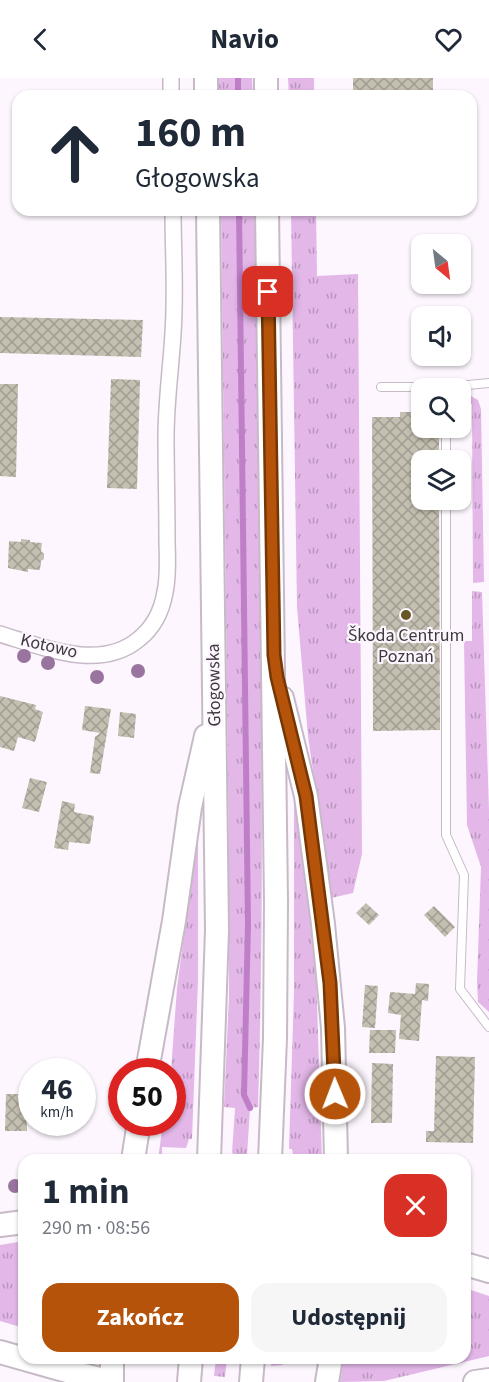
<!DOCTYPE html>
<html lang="pl">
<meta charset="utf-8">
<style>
:root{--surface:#fff;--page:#f6f6f7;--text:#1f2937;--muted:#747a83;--accent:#b45309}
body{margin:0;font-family:"Source Sans 3",sans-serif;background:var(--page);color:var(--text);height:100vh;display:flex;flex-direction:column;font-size:22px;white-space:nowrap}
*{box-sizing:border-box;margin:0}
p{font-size:20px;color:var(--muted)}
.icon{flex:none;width:33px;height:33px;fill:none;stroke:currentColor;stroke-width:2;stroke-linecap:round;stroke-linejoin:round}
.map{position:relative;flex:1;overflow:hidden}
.drawer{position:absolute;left:18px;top:1076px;width:453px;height:210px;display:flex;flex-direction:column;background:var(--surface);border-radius:18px;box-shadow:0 2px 4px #0004}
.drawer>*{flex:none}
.hud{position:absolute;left:12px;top:12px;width:465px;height:126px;border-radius:18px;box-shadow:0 2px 4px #0004;background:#fff;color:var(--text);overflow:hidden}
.needle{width:39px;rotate:151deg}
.tools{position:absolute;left:411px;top:156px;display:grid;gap:12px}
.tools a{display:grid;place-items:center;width:60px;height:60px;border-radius:12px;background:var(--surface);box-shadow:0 2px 4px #0004;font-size:30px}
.speed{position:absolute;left:18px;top:980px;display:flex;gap:12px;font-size:30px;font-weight:700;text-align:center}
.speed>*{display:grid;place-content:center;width:78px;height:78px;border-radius:50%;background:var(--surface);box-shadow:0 2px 4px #0004;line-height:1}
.speed small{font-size:15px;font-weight:400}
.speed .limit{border:9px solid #d22;background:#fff;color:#111}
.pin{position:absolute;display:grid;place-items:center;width:51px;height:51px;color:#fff;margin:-26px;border-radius:12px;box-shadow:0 3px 9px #0006}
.me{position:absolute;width:66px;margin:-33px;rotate:359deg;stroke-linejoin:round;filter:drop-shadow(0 0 4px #0008)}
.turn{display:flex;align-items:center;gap:21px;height:126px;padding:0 24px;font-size:27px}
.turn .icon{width:78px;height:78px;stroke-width:2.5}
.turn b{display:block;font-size:42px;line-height:51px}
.round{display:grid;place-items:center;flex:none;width:63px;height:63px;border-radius:18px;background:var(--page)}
.headline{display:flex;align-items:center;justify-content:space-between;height:102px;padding:0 24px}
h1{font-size:36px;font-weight:700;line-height:45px}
.button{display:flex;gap:12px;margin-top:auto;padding:12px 24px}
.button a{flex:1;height:69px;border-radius:18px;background:var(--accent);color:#fff;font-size:24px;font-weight:700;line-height:69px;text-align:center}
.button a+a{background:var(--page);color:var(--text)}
header{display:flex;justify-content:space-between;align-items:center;height:78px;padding:0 24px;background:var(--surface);font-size:27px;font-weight:700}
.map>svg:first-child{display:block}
.grass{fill:url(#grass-tufts)}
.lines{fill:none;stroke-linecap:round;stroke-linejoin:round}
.stream{stroke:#bf7fc7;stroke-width:6}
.building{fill:url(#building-cross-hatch)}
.lane-casing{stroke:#c6bac7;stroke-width:10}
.street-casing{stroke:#c6bac7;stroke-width:18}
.secondary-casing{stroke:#c6bac7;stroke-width:26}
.lane{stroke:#fff;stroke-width:8}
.street{stroke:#fff;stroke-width:15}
.secondary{stroke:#fff;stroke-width:22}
.tree{fill:#99749e}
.route-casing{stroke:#753606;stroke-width:15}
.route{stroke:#b45309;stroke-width:10}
.poi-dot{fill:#675724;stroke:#fdf6fe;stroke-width:2}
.labels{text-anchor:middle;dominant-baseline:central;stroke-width:4.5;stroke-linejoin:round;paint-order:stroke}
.poi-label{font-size:18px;fill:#3d393e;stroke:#fdf6fe}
.street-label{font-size:18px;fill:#3d393e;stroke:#fdf6fe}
</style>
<header><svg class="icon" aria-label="back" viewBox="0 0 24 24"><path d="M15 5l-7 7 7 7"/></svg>Navio<svg class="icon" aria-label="heart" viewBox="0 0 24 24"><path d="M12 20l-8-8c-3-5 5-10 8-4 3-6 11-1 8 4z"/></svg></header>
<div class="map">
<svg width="489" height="1304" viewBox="0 0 489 1304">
<defs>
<pattern id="grass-tufts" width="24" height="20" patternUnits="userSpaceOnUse" patternTransform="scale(1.5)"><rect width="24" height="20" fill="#e3b7e8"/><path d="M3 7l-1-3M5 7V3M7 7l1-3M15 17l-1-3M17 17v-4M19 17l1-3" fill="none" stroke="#b996bd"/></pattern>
<pattern id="building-cross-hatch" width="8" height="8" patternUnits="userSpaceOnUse" patternTransform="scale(1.5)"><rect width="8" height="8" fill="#c4bfb0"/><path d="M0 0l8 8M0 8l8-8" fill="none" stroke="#a09c91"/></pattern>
</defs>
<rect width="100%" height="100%" fill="#fdf6fe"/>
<!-- grass -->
<g class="grass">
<polygon points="219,0 252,0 253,18 219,18"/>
<polygon points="288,0 314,0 314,18 289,18"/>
<path d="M 221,132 L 254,132 L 255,156 C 258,447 267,738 258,1029 L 250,1030 L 247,1078 L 245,1078 L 245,1082 L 234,1081 L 234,1076 L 232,1075 L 235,1030 L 224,1029 L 229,918 L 229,781 Z"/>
<polygon points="291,132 316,132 317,198 358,196 362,776 353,815 331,820 308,658 297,529"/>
<polygon points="469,317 478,322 481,331 484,504 473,505 472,326 460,325 461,318"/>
<polygon points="472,513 482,514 489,733 489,934 478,924 477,904 481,789 467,747 464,563 472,563"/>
<polygon points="294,703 316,894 322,1081 321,1079 293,1078 292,1071 289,1071 294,914"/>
<polygon points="198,751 198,902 192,1061 189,1061 186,1070 162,1069 162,1081 158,1082 163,1044 172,1044 172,993 171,993 177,910 194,781 196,752"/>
<polygon points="24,1163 24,1250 0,1243 0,1167"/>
<polygon points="465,1210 489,1218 489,1278 384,1303 340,1304 344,1280 465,1280"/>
<polygon points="216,1280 227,1280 225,1299 214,1298"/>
<polygon points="272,1280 292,1280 282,1287 271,1288"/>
</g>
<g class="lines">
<!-- stream -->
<g class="stream">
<polyline points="238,0 238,18"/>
<polyline points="239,132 248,846 244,1017 250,1030"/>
</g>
</g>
<!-- building -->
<g class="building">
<rect x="353" y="0" width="80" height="18"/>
<polygon points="0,239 143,242 141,279 0,275"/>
<polygon points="111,301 140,302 137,411 107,410"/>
<polygon points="0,306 18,306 16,399 0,398"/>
<polygon points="400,334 411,334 411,339 422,339 422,350 439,350 439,382 422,382 422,422 439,422 440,652 373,653 372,339 400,339"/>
<polygon points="21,461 30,462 30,464 42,465 41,473 44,476 44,481 41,483 40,492 28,491 28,494 8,490 9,463 21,464"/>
<polygon points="0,618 36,627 35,631 43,634 35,664 18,659 14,673 0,669"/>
<polygon points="85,628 111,631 100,696 90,695 95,659 100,655 82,652"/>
<polygon points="120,634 136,636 134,660 118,658"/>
<polygon points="30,700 47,704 39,734 22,730"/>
<polygon points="62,723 75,726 74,734 94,738 90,766 69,764 68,772 54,770"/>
<polygon points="366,825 379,837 369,847 356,835"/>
<polygon points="434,828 455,849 445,859 424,837"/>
<polygon points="416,905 429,906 428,923 422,922 419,963 399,961 401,937 388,935 390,914 415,916"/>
<polygon points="365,907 378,908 375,950 362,949"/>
<polygon points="370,952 396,952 395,975 369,975"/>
<polygon points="436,978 475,979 473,1065 426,1064 426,1053 434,1053"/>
<polygon points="372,985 393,986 392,1045 371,1045"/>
<polygon points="6,1016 26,1016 27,1053 5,1053"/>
</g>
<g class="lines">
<defs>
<g id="lane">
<polyline points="381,309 447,309 489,305"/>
<polyline points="446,382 446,350"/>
<polyline points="446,422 446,757 464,797 460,911 489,949"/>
</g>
<g id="street">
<polyline points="171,0 171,18"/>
<path d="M 0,556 C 43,569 100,594 139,561 C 154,549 162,532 165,514 C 169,496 167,478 167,460 C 167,426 166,393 166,359 C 166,324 171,290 173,255 C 176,214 173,173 173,132"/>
</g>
<g id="secondary">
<polyline points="206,0 206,18"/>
<polyline points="266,0 266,18"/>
<polyline points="208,132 217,852 209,1082"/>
<polyline points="267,132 276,824 275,960 270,1082"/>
<polyline points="282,620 306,718 323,846 333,950 336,1082"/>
<polyline points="147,993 174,843 190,729 206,658"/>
<polyline points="133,1082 139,1044"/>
<polyline points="0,1147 24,1144"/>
<polyline points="465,1186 489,1193"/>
<polyline points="0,1274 67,1293 112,1304"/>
<polyline points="112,1280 112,1304"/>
<polyline points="189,1304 191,1280"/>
<polyline points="251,1304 253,1280"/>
<polyline points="327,1304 331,1280"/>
<polyline points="475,1304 489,1302"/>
</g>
</defs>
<!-- lane casing -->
<use href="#lane" class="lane-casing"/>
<!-- street casing -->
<use href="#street" class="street-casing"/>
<!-- secondary casing -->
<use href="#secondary" class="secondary-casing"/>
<!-- lane -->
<use href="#lane" class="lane"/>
<!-- street -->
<use href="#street" class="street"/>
<!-- secondary -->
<use href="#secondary" class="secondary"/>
</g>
<!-- trees -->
<g class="tree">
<circle cx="24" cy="578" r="7"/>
<circle cx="48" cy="585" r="7"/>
<circle cx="138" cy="593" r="7"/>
<circle cx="97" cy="599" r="7"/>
<circle cx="15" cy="1108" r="7"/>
</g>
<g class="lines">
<defs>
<polyline id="route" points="268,214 274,577 277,599 306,718 330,905 335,1016"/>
</defs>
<!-- route casing -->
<use href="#route" class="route-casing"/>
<!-- route -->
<use href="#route" class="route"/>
</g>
<!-- markers -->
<circle class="poi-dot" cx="406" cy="537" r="6"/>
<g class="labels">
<!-- poi labels -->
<g class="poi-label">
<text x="406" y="557">Škoda Centrum<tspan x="406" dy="21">Poznań</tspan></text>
</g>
<!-- street labels -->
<g class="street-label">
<text transform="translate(49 568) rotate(13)">Kotowo</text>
<text transform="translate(214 607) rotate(-91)">Głogowska</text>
</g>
</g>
</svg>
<div class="tools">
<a><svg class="needle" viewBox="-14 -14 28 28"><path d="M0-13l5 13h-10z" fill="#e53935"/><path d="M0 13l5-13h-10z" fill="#747a83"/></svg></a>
<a><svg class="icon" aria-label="sound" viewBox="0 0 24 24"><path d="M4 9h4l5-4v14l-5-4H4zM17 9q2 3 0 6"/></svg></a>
<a><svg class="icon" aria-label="search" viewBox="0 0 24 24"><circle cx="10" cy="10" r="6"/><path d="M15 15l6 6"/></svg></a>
<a><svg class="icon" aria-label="layers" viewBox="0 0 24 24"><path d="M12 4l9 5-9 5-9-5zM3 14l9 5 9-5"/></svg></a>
</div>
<div class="speed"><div>46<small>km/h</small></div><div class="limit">50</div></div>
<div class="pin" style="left:268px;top:214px;background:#d93025"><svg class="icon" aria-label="arrive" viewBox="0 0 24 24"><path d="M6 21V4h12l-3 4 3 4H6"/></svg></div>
<svg class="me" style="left:335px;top:1016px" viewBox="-20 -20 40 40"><circle r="17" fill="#b45309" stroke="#fff" stroke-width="3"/><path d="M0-11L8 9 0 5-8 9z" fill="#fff"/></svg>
<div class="hud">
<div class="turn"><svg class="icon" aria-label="ahead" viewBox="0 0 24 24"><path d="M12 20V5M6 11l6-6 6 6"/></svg><div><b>160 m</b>Głogowska</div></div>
</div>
<section class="drawer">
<div class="headline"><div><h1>1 min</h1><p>290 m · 08:56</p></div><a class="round" style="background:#d93025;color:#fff"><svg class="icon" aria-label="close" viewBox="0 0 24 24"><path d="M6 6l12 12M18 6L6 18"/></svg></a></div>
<div class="button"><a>Zakończ</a><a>Udostępnij</a></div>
</section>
</div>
